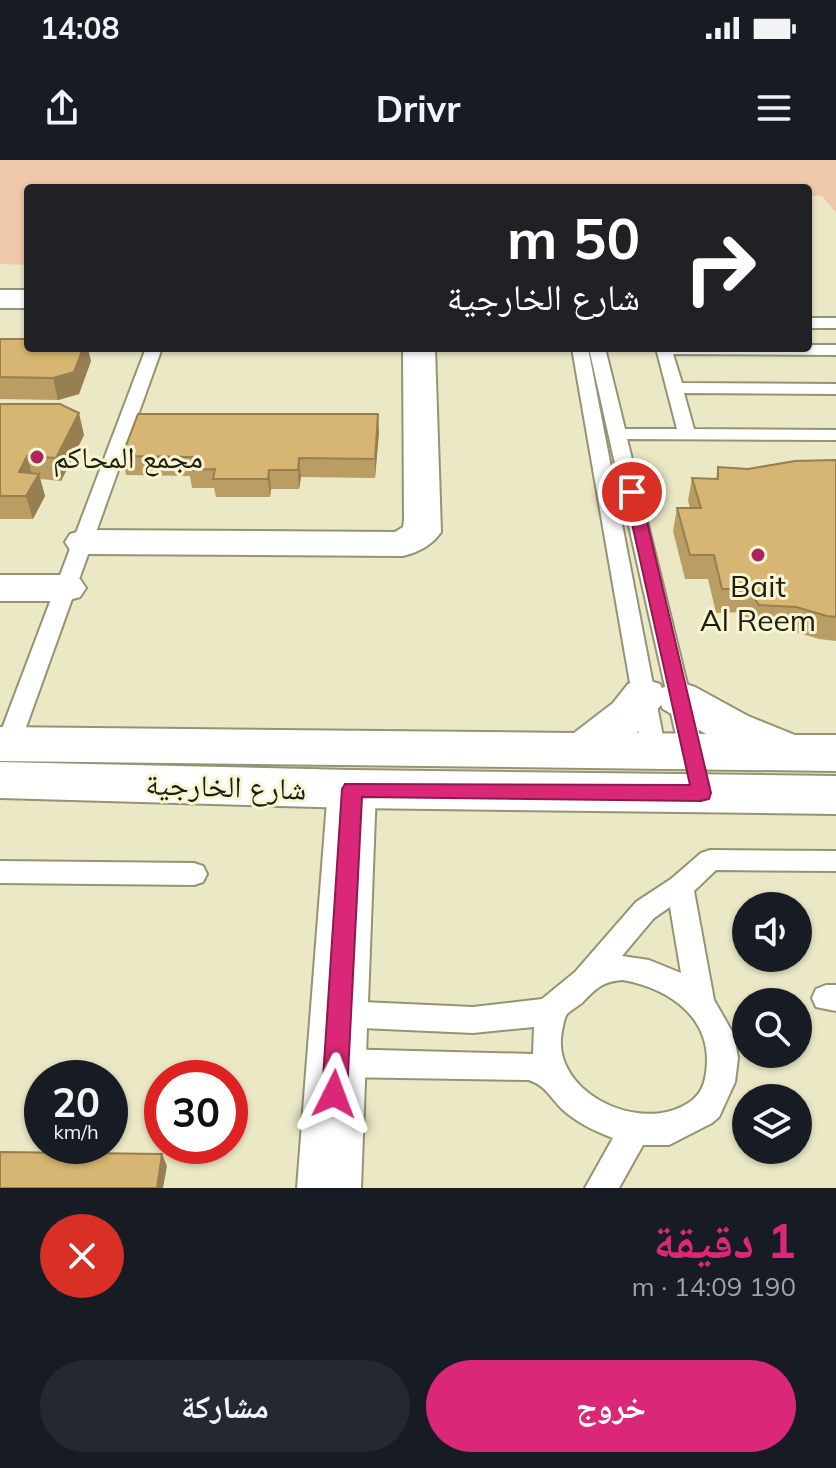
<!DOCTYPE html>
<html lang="ar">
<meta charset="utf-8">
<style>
:root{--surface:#171b24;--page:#242831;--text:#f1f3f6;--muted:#9ea1a6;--accent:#db2777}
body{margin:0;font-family:Mulish,"Noto Naskh Arabic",sans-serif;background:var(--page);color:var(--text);direction:rtl;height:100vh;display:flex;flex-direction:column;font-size:30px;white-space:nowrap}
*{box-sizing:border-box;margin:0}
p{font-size:26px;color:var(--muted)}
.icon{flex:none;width:44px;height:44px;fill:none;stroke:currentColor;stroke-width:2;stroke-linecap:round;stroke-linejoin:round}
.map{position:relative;height:1028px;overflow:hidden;direction:ltr}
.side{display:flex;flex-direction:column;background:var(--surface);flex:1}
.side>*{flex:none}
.top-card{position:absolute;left:24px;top:24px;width:788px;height:168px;border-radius:8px;box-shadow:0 2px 6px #0004;direction:rtl;background:#202124;color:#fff;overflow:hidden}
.fabs{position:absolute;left:732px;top:732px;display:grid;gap:16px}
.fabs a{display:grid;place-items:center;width:80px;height:80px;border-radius:50%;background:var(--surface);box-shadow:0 2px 6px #0004;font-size:40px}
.speed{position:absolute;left:24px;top:900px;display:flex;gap:16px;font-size:40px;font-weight:700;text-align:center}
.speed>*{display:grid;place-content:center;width:104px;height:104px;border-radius:50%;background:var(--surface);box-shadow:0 2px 6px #0004;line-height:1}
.speed small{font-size:20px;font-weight:400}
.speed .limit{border:12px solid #d22;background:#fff;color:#111}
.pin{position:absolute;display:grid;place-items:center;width:68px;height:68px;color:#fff;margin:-34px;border:4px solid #fff;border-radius:50%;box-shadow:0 2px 8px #0007}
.me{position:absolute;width:88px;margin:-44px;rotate:3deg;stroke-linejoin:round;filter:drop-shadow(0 0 6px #0008)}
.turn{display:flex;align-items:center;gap:28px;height:168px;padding:0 40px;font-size:36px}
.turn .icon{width:104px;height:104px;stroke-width:2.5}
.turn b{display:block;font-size:56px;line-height:68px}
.round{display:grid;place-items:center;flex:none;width:84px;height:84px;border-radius:42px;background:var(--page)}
.overview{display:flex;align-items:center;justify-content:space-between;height:136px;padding:0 40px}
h1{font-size:48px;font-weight:700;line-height:60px;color:var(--accent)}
.button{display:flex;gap:16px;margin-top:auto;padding:16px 40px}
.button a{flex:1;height:92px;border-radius:48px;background:var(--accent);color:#fff;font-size:32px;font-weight:700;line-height:92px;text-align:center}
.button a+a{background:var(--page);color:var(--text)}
.status{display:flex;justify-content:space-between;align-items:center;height:56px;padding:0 40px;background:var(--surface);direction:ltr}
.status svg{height:22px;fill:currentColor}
header{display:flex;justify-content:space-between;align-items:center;height:104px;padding:0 40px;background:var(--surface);font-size:36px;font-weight:700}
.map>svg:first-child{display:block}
.green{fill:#efc9a9}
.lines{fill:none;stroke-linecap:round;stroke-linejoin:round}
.service-casing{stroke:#959373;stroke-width:4}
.minor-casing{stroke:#959373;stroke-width:4}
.primary-casing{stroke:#959373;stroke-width:4}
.service{fill:#fff;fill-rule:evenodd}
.minor{fill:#fff;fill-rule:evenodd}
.primary{fill:#fff;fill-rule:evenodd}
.wall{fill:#b99d63}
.shaded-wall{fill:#967f50}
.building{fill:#d7b673;stroke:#967f50;stroke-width:2}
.route{fill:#db2777;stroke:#8e194d;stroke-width:2}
.poi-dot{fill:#af235f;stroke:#f7f5d2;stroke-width:3}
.labels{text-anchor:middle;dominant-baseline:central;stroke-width:6;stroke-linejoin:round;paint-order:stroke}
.poi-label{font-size:30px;fill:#1e1d11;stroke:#f7f5d2;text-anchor:start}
.street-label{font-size:30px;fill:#1e1d11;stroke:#f7f5d2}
</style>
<div class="status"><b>14:08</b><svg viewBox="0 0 49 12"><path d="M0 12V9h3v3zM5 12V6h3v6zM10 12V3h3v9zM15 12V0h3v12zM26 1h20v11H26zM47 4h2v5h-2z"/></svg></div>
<header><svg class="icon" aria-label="menu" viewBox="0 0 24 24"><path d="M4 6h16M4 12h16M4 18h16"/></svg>Drivr<svg class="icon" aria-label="share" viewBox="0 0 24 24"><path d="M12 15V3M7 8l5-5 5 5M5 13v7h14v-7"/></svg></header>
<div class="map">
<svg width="836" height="1028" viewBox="0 0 836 1028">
<rect width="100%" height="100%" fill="#eae8c5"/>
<!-- green -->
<polygon class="green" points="0,0 836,0 836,53 822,36 808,36 808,28 28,28 28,105 0,104"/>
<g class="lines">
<defs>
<g id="service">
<rect x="808" y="158" width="28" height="10"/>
<polygon points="808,185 836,185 836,195 673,194 682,223 836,224 836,234 684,233 694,269 836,270 836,280 627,279 704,593 700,599 692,602 684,599 680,593 589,188 605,188 625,269 677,269 656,188 808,188"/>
<polygon points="146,188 162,188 20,584 16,590 8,593 0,590 0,574"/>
<polygon points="572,188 588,188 666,592 662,598 654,601 646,598 642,592"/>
<path d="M 710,690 L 836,691 L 836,711 L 716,710 L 694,731 L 714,840 L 734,875 L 738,898 L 735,922 L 719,957 L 712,963 L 669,985 L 643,985 L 619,1028 L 585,1028 L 613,978 C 594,971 576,962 562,949 C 549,936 546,926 529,920 L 337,917 L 327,913 L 322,903 L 327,893 L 337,889 L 533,894 L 534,867 L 473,873 L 340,867 L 330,863 L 326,854 L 330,845 L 340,841 L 473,847 L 542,839 L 575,812 L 636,742 L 671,719 L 701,693 ZM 670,747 L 681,813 L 649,800 L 622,796 L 654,758 ZM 623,820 C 671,829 714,859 706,913 C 704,929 697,939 683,946 C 634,972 550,930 562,871 C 563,867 564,858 567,854 C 571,850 578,846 582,843 C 595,829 603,821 623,820 Z"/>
<polygon points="0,701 194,703 203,706 207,714 203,722 194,725 0,723"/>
<polygon points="826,825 836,825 836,851 816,847 812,838 816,829"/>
</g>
<g id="minor">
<rect x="0" y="130" width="28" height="18"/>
<path d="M 403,188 L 435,188 L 441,372 C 432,385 419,392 403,396 L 84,394 L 70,390 L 65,382 L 70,374 L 84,370 L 395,372 L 403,367 L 404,360 Z"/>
<polygon points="0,415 66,415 80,419 86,428 80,437 66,441 0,441"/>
<polygon points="352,610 369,616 376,629 361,1028 297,1028 328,629 335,616"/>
</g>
<g id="primary">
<path d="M 644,519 L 660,524 L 662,528 L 679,522 L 695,527 L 748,556 L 795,575 L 836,575 L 836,611 L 0,601 L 0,567 L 574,573 L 613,543 L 628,524 ZM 661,545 L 663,549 L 706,574 L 637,573 Z"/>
<polygon points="0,602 352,610 836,616 836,654 352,648 0,638"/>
</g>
</defs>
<!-- service casing -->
<use href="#service" class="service-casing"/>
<!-- minor casing -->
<use href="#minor" class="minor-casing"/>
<!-- primary casing -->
<use href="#primary" class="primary-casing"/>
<!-- service -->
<use href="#service" class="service"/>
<!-- minor -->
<use href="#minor" class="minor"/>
<!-- primary -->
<use href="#primary" class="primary"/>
</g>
<!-- wall -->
<g class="wall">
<polygon points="0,179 91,201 79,234 58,240 0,239"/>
<polygon points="0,244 84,275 61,321 40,319 45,336 33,359 0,359"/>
<polygon points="379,272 375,318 301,317 299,329 271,329 270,337 216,337 214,328 192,328 190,316 126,315 122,296"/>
<polygon points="836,300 836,481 819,479 789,470 752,469 742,452 716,453 708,419 685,419 673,371 677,348 690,348 688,341 692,318 716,319 718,307 748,309"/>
</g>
<!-- shaded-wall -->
<g class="shaded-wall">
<polygon points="83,188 88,188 91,201 79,234 58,240 53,218"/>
<polygon points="79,253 84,275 61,321 56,298"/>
<polygon points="378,254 379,272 375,318 375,299"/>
<polygon points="27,296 33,319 19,312"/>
<polygon points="299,298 301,317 299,329 298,310"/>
<polygon points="269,310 271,329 270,337 268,319"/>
<polygon points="39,314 45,336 33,359 26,336"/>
<polygon points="162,994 167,1006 163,1028 157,1028"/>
</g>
<!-- building -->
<g class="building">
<polygon points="0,179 28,179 28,188 83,188 74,212 53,218 0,217"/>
<polygon points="0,244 60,244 79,253 56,298 27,296 19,312 39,314 26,336 0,336"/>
<polygon points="138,254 378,254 375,299 299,298 298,310 269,310 268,319 213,319 215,309 189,310 193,297 122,296"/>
<polygon points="836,300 836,457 827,456 796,447 759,445 748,429 722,429 714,395 690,395 677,348 701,348 692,318 718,319 718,307 748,309 795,301"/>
<polygon points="0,992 162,994 157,1028 0,1028"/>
</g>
<!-- route -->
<polygon class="route" points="632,328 640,332 711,633 709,639 701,641 362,637 347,934 343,943 334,946 326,943 322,934 342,629 345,624 690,625 625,332"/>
<!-- markers -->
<g class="poi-dot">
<circle cx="37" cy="297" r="8"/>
<circle cx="758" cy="395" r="8"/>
</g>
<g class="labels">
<!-- poi labels -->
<g class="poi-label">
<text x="53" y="297">مجمع المحاكم</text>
<text x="758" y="426" text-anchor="middle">Bait<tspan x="758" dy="34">Al Reem</tspan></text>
</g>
<!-- street labels -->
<g class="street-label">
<text transform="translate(226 626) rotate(2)">شارع الخارجية</text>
</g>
</g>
</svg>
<div class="fabs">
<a><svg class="icon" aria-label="sound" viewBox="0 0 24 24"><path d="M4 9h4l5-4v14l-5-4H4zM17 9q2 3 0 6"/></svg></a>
<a><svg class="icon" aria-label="search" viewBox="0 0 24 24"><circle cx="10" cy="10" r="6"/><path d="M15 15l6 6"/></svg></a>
<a><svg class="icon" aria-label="layers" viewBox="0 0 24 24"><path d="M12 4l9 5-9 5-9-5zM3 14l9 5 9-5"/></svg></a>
</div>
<div class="speed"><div>20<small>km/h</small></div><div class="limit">30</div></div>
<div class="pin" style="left:632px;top:332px;background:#d93025"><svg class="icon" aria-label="arrive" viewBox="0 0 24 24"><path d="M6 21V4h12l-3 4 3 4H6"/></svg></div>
<svg class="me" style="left:334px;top:934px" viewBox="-20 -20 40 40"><path d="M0-17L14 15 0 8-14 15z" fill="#db2777" stroke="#fff" stroke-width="4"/></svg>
<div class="top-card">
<div class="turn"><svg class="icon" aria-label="right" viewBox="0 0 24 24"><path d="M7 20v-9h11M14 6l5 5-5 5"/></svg><div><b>50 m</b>شارع الخارجية</div></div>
</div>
</div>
<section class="side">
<div class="overview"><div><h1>1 دقيقة</h1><p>190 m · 14:09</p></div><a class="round" style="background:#d93025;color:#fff"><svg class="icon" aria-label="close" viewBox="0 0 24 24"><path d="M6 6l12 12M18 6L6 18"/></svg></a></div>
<div class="button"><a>خروج</a><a>مشاركة</a></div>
</section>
